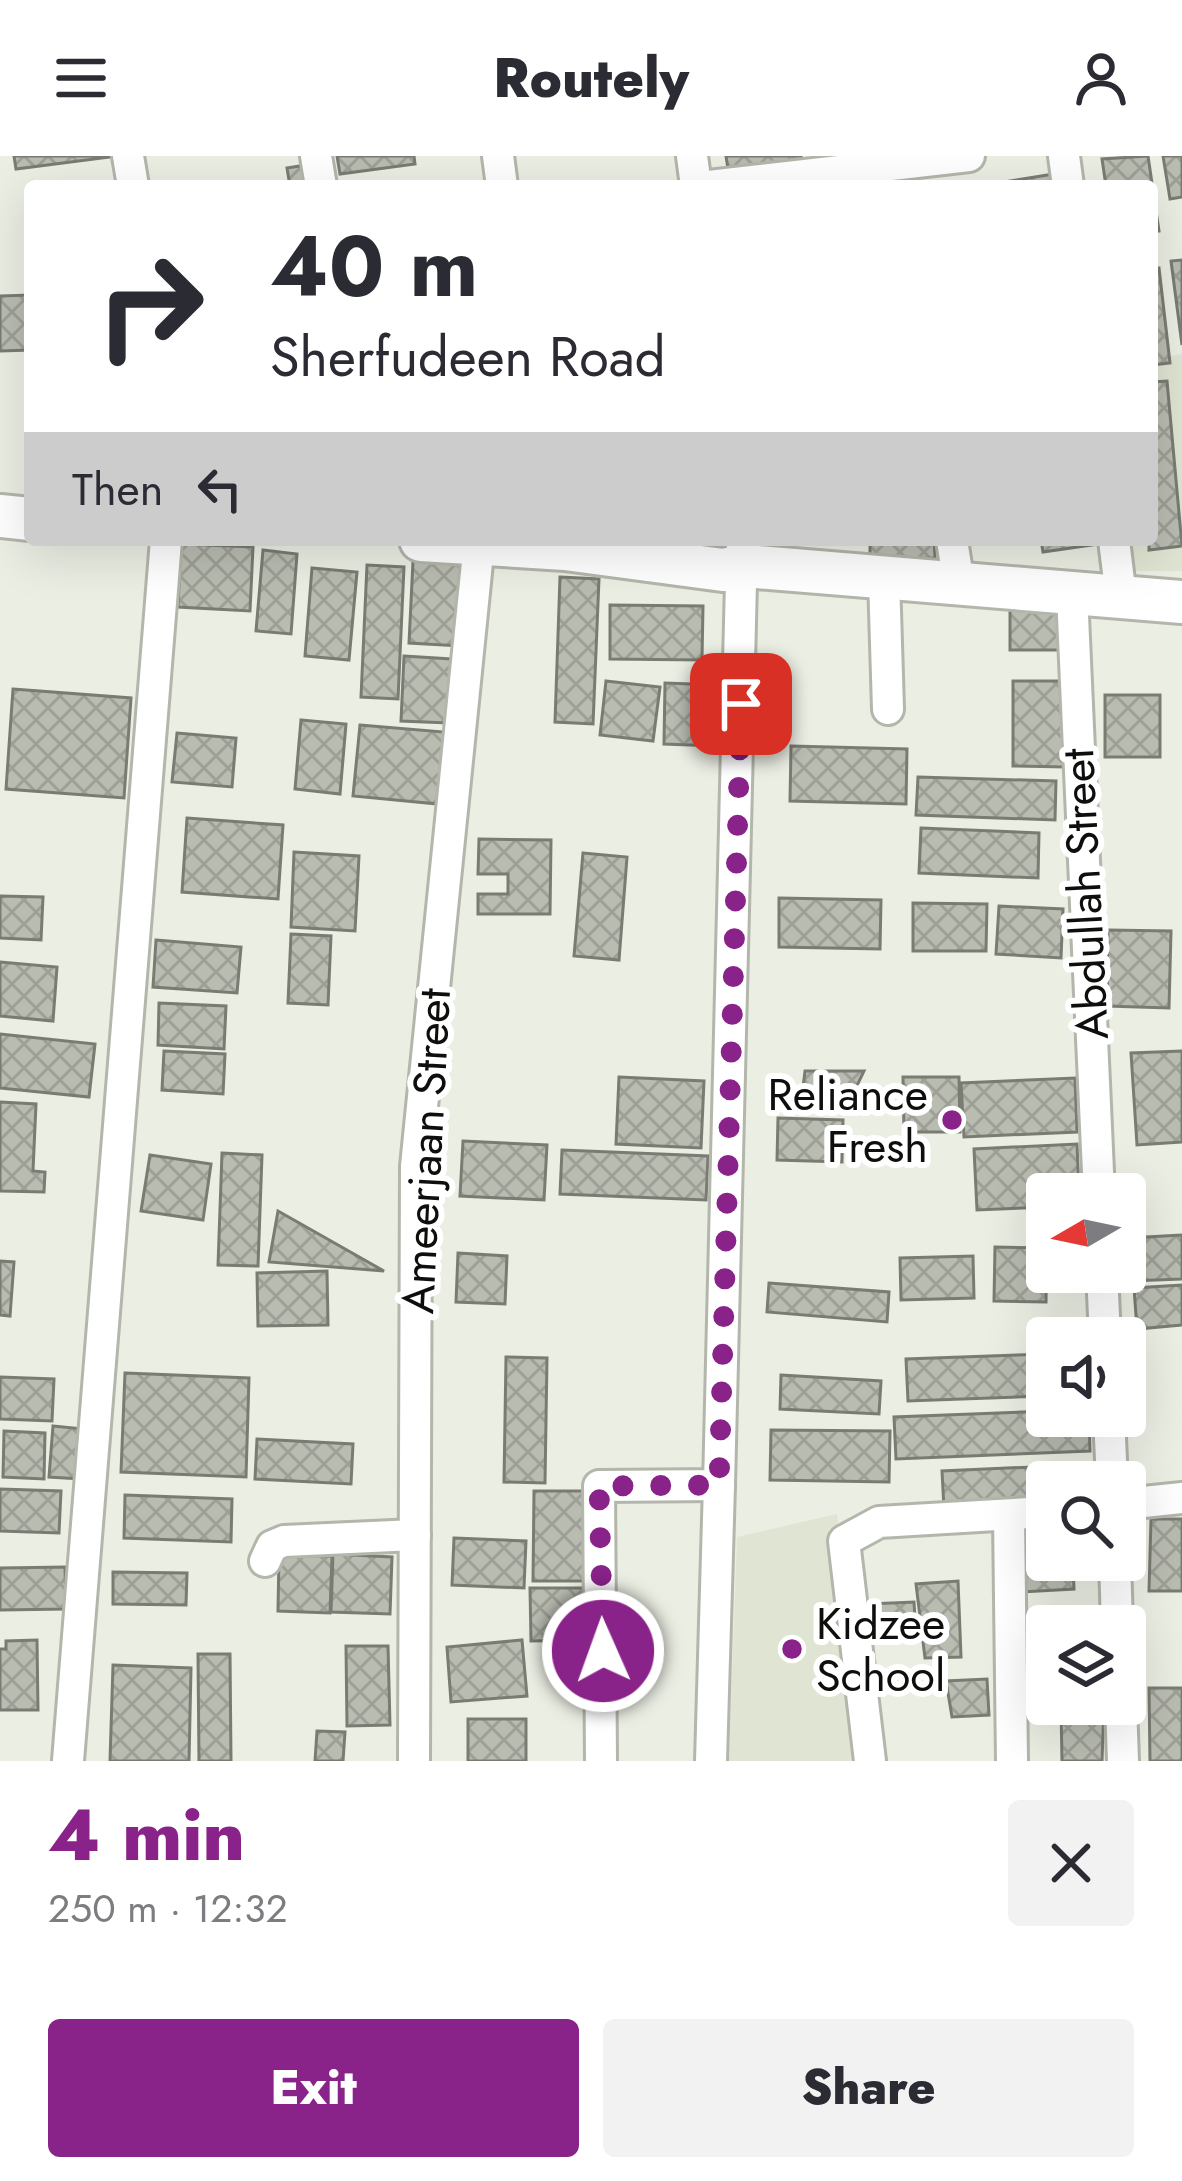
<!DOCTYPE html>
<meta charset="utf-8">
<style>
:root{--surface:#fff;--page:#f2f2f3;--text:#2b2b33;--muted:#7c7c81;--accent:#892289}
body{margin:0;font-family:Jost,sans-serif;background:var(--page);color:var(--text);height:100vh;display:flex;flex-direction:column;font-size:45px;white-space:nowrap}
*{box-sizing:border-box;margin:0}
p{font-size:39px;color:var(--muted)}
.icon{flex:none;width:66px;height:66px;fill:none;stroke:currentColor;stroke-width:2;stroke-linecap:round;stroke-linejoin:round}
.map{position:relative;height:1605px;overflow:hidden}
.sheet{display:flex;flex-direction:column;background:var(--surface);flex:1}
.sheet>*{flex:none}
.top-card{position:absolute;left:24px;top:24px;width:1134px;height:366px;border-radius:12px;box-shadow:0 12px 48px #0002;background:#fff;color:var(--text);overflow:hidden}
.needle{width:78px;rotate:261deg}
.buttons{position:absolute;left:1026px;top:1017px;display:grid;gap:24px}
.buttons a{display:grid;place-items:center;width:120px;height:120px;border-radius:12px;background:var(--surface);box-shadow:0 12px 48px #0002;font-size:60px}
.pin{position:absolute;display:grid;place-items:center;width:102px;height:102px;color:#fff;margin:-51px;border-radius:24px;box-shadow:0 6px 18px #0006}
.me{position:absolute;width:132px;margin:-66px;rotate:358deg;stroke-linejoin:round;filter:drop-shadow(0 0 9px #0008)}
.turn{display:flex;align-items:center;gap:42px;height:252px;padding:0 48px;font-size:54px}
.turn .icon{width:156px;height:156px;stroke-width:2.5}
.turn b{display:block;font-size:84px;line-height:102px}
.then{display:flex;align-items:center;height:114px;padding:0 48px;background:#0003;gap:24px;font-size:45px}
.round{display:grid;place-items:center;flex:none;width:126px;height:126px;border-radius:12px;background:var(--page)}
.overview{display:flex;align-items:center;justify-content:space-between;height:204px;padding:0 48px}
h1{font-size:72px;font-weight:800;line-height:90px;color:var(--accent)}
.action{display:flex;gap:24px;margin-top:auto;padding:24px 48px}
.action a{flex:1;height:138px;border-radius:12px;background:var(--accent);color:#fff;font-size:48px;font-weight:800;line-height:138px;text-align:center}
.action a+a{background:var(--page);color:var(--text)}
header{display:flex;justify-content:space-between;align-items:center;height:156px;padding:0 48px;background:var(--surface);font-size:54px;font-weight:800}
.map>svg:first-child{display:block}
.built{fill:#e0e4d2}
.building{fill:url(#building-cross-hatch);stroke:#797c72;stroke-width:3}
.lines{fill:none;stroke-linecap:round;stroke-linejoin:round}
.street-casing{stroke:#b3b6ab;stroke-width:36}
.secondary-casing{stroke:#b3b6ab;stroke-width:48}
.street{stroke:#fff;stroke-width:30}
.secondary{stroke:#fff;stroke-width:42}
.route{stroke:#892289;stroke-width:21;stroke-dasharray:0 37.8}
.poi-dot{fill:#892289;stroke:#fff;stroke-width:4.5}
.labels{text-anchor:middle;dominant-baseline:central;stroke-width:12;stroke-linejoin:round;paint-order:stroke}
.street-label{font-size:45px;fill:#0e0f0c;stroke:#fff}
.poi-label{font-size:45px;fill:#0e0f0c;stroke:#fff;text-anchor:end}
</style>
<header><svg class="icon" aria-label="menu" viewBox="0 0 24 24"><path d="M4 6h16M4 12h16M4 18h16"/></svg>Routely<svg class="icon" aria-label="person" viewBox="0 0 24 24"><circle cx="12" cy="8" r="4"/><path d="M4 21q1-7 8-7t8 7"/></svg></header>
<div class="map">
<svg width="1182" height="1605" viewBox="0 0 1182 1605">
<defs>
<pattern id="building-cross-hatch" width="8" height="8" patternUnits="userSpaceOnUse" patternTransform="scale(3)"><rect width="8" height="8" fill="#b9bcb1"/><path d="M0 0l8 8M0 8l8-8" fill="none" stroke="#9ea097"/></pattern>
</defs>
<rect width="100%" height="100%" fill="#ebeee3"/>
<!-- built -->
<g class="built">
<polygon points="1182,198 1182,415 1134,415 1129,384 1152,384 1152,203"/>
<polygon points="837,1358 861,1605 729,1605 737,1381"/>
</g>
<!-- building -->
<g class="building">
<polygon points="14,0 110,0 110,1 16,13"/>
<polygon points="337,0 414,0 415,8 340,18"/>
<polygon points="726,0 801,0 802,5 728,13"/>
<polygon points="1148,0 1159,75 1152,76 1152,30 1106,30 1102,3"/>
<polygon points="1163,0 1182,0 1182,41 1170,43"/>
<polygon points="306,9 310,30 290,30 287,12"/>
<polygon points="1060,17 1062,30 1005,30 1004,26"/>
<polygon points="1182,104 1182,189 1171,105"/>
<polygon points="1159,112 1170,207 1152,209 1152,113"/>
<polygon points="30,139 30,194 0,195 0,140"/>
<polygon points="1167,225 1182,390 1149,394 1152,226"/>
<polygon points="870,384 934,384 935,402 870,403"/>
<polygon points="1041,384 1106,384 1106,387 1043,396"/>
<polygon points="181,388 253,391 250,455 178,451"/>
<polygon points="263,394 297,398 291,478 256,475"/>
<polygon points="413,405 465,408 460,490 409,487"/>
<polygon points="367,409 404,411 398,543 361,541"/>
<polygon points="312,412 357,416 349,504 305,500"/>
<polygon points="560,421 599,423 593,568 555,566"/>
<rect x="1010" y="439" width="50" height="55"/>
<polygon points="610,449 703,450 702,504 610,503"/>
<polygon points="404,500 451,503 448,567 401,565"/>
<polygon points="606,525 660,531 653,585 600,579"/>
<polygon points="1013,525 1065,525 1065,611 1013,610"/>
<polygon points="665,527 717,529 716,590 664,588"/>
<polygon points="13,533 131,542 124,642 6,633"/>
<rect x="1105" y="539" width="55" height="62"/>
<polygon points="301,564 346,568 340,638 295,633"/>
<polygon points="360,569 444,576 438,648 353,640"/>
<polygon points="177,577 236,582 232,631 172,626"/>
<polygon points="791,590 907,593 906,648 790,645"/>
<polygon points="918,621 1056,625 1055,664 916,659"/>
<polygon points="187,662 283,669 278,743 182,736"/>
<polygon points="921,672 1039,677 1038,722 919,717"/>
<polygon points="479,683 551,684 550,758 478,758 478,738 508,738 508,718 478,718"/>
<polygon points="294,696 359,700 355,775 291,771"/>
<polygon points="583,697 627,701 619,804 574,800"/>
<polygon points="0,740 43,741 41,784 0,782"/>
<polygon points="779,742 881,744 880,793 779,791"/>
<polygon points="913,747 987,748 986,795 913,795"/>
<polygon points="999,750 1063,753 1061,802 996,798"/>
<polygon points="1108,774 1171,775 1169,852 1107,850"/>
<polygon points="291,778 331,780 328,849 288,847"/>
<polygon points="156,784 241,791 237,837 153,831"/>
<polygon points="0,806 57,811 53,865 0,860"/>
<polygon points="159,847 226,850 224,893 158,889"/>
<polygon points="0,878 95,888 89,941 0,932"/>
<polygon points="164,895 225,898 223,938 162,934"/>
<polygon points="1182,895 1182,986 1137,989 1131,897"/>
<polygon points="805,915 864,915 852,940 802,940"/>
<polygon points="619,921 704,925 701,992 616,988"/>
<polygon points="903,921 959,921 960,976 904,976"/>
<polygon points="1075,922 1077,976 964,981 961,927"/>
<polygon points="0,946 36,948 33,1015 45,1016 44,1036 0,1035"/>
<polygon points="778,962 843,964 842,1006 777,1004"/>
<polygon points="463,985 547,989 544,1044 460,1040"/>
<polygon points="1077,988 1079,1038 1047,1038 1047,1051 977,1054 974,993"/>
<polygon points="562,994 708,1000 706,1044 560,1038"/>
<polygon points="222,997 262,999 258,1110 218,1109"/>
<polygon points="150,999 211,1008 203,1064 141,1055"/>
<polygon points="278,1055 384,1115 269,1106"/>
<polygon points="1182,1079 1182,1123 1131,1125 1129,1082"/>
<polygon points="995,1091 1047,1092 1046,1146 994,1145"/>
<polygon points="458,1097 507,1100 505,1148 456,1146"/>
<polygon points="973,1100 974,1142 901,1144 900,1102"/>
<polygon points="0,1105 14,1106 10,1160 0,1159"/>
<polygon points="327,1115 328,1169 258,1170 257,1117"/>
<polygon points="769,1127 889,1136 887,1166 767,1156"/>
<polygon points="1182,1129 1182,1169 1137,1173 1134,1132"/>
<polygon points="1047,1198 1047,1240 908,1245 906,1203"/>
<polygon points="506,1201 547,1202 545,1327 504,1326"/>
<polygon points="125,1217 249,1222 246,1321 121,1316"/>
<polygon points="781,1219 881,1225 879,1258 780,1253"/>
<polygon points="0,1221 54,1223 52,1265 0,1263"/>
<polygon points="1047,1255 1047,1260 1089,1260 1090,1295 896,1303 894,1261"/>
<polygon points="53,1270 84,1273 80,1323 49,1321"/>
<polygon points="771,1274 890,1275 889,1326 770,1324"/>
<polygon points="4,1275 45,1277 44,1323 3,1321"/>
<polygon points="257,1283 353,1288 351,1328 255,1323"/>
<polygon points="1077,1309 1077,1326 1047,1326 1047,1348 944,1353 942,1315"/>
<polygon points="0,1333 61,1335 59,1377 0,1375"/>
<polygon points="534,1335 590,1335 589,1425 533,1425"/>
<polygon points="125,1339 232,1343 231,1386 124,1382"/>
<polygon points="1151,1363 1182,1363 1182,1435 1149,1435"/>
<polygon points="1047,1376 1047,1404 1067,1404 1073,1410 1074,1433 1022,1436 1020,1377"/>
<polygon points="454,1382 526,1385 524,1432 452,1429"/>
<polygon points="333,1398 392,1401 390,1458 331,1456"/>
<polygon points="279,1399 332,1400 330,1457 278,1455"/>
<polygon points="65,1411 66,1453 0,1454 0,1412"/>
<polygon points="113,1416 187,1417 186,1449 113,1448"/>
<polygon points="958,1425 961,1501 925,1502 916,1428"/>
<polygon points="530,1432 592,1432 592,1484 531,1485"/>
<polygon points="914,1446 916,1480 871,1483 869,1448"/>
<polygon points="37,1484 38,1554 0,1554 0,1493 6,1493 6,1485"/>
<polygon points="522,1484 527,1540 451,1546 447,1491"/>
<polygon points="346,1490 388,1490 390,1569 347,1570"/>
<polygon points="198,1498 230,1498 231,1605 199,1605"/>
<polygon points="113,1509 191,1512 189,1605 110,1605"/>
<polygon points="987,1523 989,1559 952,1561 946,1525"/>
<polygon points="1149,1532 1182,1532 1182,1605 1150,1605"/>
<polygon points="1104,1550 1102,1605 1062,1605 1061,1552"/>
<rect x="468" y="1563" width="58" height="42"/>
<polygon points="317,1575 345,1576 343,1605 315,1605"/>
</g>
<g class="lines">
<defs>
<g id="street">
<polyline points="128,0 133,30"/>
<polyline points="316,0 321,30"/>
<polyline points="498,0 502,30"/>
<polyline points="692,0 696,30"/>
<polyline points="1064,0 1068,30"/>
<polyline points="709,30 969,0"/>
<polyline points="952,384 959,429"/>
<polyline points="1114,384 1121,441"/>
<polyline points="884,422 888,553"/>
<polyline points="1072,438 1099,1038"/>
<polyline points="1102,1116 1105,1182"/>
<polyline points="1109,1260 1112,1326"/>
<polyline points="1125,1348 1182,1342"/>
<polyline points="1009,1360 1012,1605"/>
<polyline points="1115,1404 1117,1470"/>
<polyline points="265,1405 272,1390 284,1385 415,1379"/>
<polyline points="1121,1548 1123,1605"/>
<polyline points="68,1605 166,384"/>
<polyline points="414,1605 416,1010 479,387"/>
<polyline points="601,1605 599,1330 719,1329 742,384"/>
<polyline points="711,1605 719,1329"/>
<polyline points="870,1605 844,1385 879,1366 1047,1356"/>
</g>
<g id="secondary">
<polyline points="0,360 30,363"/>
<polyline points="421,384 565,393 723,414 745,410 1182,446"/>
</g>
</defs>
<!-- street casing -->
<use href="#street" class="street-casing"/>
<!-- secondary casing -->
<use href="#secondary" class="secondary-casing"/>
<!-- street -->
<use href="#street" class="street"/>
<!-- secondary -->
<use href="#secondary" class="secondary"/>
</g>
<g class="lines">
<!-- route -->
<polyline class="route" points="603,1495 599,1330 719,1329 741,548"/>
</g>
<!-- markers -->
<g class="poi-dot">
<circle cx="952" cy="964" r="12"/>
<circle cx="792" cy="1493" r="12"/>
</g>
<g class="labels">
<!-- street labels -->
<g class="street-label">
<text transform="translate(1085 738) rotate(-93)">Abdullah Street</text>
<text transform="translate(426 995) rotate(-87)">Ameerjaan Street</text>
</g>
<!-- poi labels -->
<g class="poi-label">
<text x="928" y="938">Reliance<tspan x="928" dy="52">Fresh</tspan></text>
<text x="816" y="1467" text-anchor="start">Kidzee<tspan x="816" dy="52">School</tspan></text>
</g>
</g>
</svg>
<div class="buttons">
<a><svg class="needle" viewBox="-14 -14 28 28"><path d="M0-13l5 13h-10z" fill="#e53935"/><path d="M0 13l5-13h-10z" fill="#7c7c81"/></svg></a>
<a><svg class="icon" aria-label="sound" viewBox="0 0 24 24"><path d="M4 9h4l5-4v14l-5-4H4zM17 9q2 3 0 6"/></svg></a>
<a><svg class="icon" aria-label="search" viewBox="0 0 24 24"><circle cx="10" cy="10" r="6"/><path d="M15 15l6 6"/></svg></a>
<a><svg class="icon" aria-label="layers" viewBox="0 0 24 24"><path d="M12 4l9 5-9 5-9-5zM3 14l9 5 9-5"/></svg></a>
</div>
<div class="pin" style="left:741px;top:548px;background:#d93025"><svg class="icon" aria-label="arrive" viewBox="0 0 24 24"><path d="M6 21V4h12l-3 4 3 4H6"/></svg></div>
<svg class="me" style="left:603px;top:1495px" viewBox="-20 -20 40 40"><circle r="17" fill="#892289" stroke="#fff" stroke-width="3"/><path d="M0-11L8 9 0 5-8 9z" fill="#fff"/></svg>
<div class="top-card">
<div class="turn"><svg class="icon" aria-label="right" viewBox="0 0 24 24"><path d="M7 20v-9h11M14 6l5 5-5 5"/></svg><div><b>40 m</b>Sherfudeen Road</div></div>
<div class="then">Then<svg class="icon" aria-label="left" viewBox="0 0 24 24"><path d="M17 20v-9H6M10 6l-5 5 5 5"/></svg></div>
</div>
</div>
<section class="sheet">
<div class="overview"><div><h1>4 min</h1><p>250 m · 12:32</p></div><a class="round"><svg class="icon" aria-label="close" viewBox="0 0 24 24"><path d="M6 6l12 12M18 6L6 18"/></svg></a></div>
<div class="action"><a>Exit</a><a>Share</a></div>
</section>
